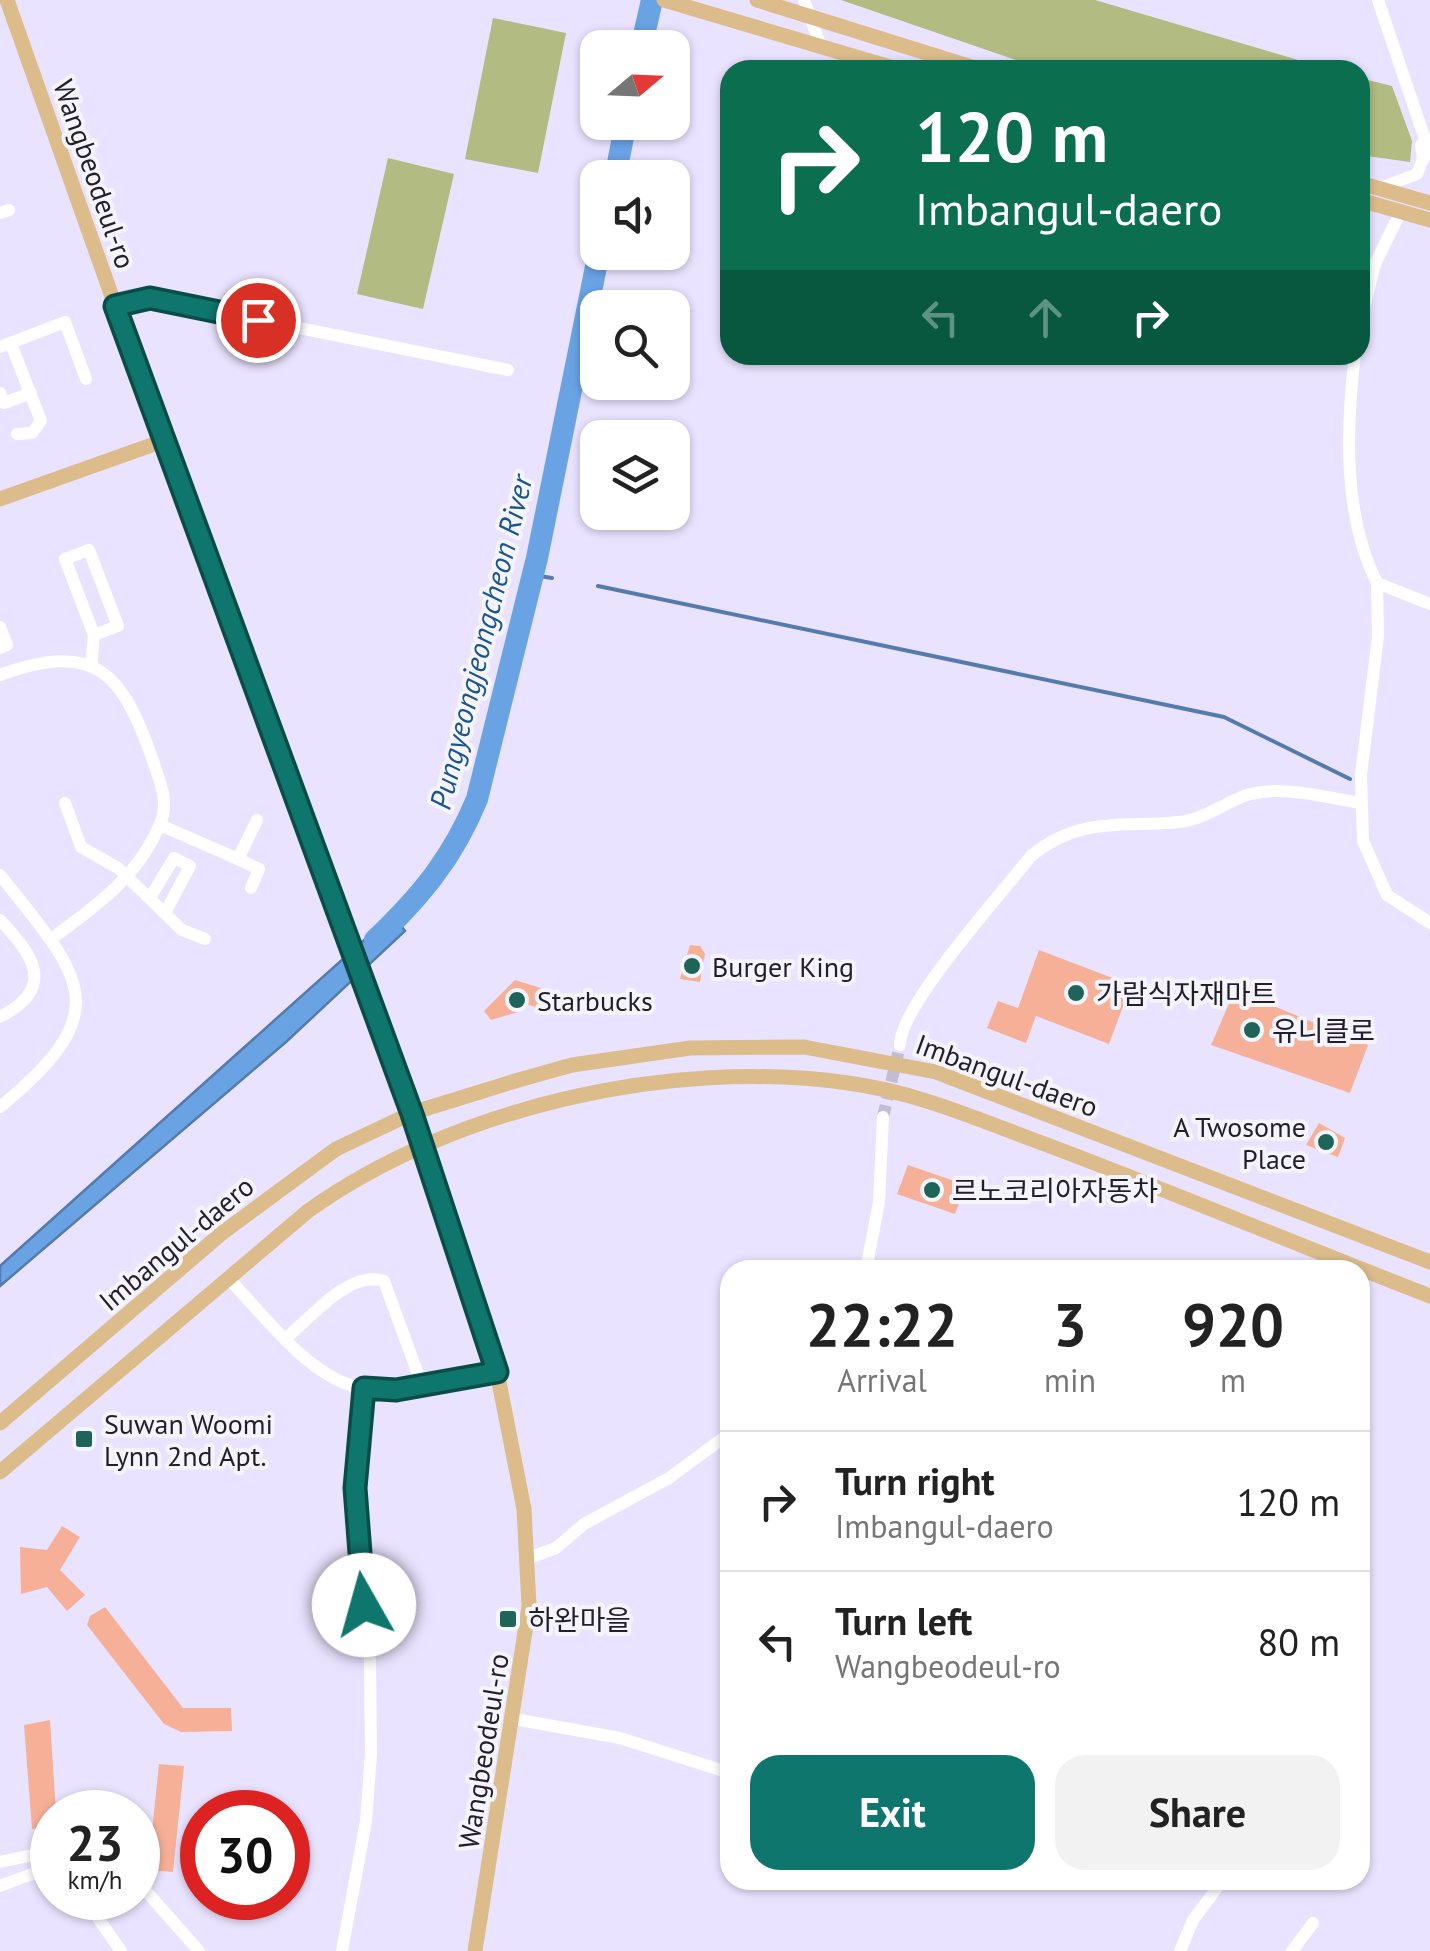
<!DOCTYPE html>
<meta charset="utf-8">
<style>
:root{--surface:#fff;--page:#f2f2f2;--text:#222;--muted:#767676;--line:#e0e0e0;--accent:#0f766e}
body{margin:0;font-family:"PT Sans","Noto Sans KR",sans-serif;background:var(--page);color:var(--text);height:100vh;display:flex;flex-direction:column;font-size:38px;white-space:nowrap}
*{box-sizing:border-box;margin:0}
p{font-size:32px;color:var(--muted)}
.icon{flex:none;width:55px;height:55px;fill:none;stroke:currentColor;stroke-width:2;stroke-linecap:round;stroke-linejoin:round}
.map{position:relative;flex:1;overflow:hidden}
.sheet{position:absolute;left:720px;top:1260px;width:650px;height:630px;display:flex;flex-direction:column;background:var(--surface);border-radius:30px;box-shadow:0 2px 8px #0004}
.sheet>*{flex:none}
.banner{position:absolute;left:720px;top:60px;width:650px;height:305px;border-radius:30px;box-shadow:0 2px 8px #0004;background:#0b6e4f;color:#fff;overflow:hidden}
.needle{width:65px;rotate:71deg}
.controls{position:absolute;left:580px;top:30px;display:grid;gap:20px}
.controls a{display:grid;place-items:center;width:110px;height:110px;border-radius:20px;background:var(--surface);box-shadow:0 2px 8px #0004;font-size:50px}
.speed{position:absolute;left:30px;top:1790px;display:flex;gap:20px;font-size:50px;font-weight:700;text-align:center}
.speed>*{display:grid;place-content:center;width:130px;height:130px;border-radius:50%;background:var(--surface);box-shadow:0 2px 8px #0004;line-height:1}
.speed small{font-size:25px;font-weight:400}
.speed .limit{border:15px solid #d22;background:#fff;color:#111}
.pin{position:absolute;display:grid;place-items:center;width:85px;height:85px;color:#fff;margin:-42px;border:5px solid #fff;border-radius:50%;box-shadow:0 2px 10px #0007}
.me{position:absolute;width:110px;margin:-55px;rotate:353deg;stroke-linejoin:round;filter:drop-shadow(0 0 8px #0008)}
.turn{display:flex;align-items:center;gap:35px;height:210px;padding:0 30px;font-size:45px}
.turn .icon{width:130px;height:130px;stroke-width:2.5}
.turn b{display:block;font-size:70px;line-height:85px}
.lanes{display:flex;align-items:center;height:95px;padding:0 30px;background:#0003;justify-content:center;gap:50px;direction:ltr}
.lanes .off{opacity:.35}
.eta{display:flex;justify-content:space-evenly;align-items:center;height:170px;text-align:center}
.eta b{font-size:60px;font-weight:600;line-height:70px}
.action{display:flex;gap:20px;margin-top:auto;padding:20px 30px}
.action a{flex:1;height:115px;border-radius:30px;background:var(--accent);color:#fff;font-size:40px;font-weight:600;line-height:115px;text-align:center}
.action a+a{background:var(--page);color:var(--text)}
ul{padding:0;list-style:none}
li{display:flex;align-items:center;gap:30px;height:140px;padding:0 30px;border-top:2px solid var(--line)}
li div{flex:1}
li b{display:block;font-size:38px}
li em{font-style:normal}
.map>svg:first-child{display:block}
.green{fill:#b1bb82}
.water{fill:#6aa3e4;stroke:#547bac;stroke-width:2.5}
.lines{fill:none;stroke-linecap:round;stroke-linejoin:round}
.stream{stroke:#547bac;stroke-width:4}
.river{stroke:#6aa3e4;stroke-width:22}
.building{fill:#f7b098}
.minor-tunnel{stroke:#c2bcd5;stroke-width:12;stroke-dasharray:12 6;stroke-linecap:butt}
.minor{stroke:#fff;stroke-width:12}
.major{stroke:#ddbc8c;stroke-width:15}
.route-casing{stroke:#0a4d48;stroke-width:25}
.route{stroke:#0f766e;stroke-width:18}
.poi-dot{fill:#1e6458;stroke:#f5f4fb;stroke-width:4}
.labels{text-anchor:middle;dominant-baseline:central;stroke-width:8;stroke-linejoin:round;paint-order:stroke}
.street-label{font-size:28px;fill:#221f2b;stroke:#f5f4fb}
.poi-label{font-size:28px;fill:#221f2b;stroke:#f5f4fb;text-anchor:start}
.water-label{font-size:30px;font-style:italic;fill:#1a548f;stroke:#f5f4fb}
</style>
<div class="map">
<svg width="1430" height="1951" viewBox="0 0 1430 1951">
<rect width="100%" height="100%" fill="#eae3ff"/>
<!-- green -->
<g class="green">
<polygon points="841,0 1095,0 1332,70 1045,70"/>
<polygon points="493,18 566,33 538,173 465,159"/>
<polygon points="1360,78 1392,86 1412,141 1410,162 1360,155"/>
<polygon points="388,158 454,174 423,309 357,294"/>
</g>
<!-- water -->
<polygon class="water" points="392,915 405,931 286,1042 0,1286 0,1266"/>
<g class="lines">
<!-- stream -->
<g class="stream">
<polyline points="533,575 552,578"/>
<polyline points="598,586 1224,717 1350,779"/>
</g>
<!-- river -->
<g class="river">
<polyline points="641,48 652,0"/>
<polyline points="615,178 626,122"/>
<path d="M 375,940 C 420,897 453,858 477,799 L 537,558 L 599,252"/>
</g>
</g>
<!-- building -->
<g class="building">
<polygon points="690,945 700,946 705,954 700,982 680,979"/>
<polygon points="1039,950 1131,985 1109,1044 1036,1016 1026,1043 987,1028 998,1001 1018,1008"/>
<polygon points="515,980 544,989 538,1008 521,1002 518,1012 491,1020 484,1011"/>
<polygon points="1235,990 1368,1045 1350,1093 1211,1045"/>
<polygon points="1319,1123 1345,1138 1338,1157 1306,1145"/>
<polygon points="908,1165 966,1185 955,1214 897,1194"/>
<polygon points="62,1526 80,1537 60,1570 85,1595 67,1611 47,1587 21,1594 20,1547 47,1550"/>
<polygon points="105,1607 183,1708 231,1708 232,1731 181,1732 164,1724 87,1625 90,1616"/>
<polygon points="50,1720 56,1812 52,1826 32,1829 24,1725"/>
<polygon points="159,1764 184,1766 173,1872 148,1870"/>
</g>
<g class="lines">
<!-- minor-tunnel -->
<polyline class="minor-tunnel" points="883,1117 900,1045"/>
<!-- minor -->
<g class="minor">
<polyline points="804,0 821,47"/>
<polyline points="1378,0 1430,154"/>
<polyline points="1380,188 1417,174 1423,159 1421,145"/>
<polyline points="0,213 9,210"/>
<polyline points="115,306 150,298 508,370"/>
<polyline points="1360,325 1375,264 1401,211"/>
<polyline points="11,344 41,421 32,433 17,434"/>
<polyline points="0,347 65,322 86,379"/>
<path d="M 1355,355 C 1346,428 1343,516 1377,583 L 1430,604"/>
<polyline points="0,393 4,403 31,393"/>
<polyline points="1377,583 1378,636 1361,775 1363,841 1387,895 1430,923"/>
<polyline points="0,627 7,645 0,648"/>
<polyline points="91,667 94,635 65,559 89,550 118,626 94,635"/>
<path d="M 0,675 C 96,640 122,673 152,758 C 159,780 170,801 160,824 C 138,877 95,907 51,939"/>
<polyline points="65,803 81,847 118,868 182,930 205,939"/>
<polyline points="160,825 238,859 257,820"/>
<polyline points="238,859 259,869 251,888"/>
<path d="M 0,875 C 83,979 118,1010 0,1107"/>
<polyline points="150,898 174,858 190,866 165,913"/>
<path d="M 0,920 C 32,954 58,987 0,1017"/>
<path d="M 900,1045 C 899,1007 1003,892 1031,856 C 1081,815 1124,828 1179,822 C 1202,820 1223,804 1244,796 C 1279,784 1324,797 1360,803"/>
<polyline points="866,1270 879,1202 883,1117"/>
<path d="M 229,1279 C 265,1316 312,1382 366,1389 C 409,1394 455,1379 497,1372"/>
<path d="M 287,1337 C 313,1316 349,1270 384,1281 L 422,1385"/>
<polyline points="529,1558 556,1548 584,1524 669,1478 730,1433"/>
<polyline points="514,1719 620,1738 730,1773"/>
<polyline points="0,1862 52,1851"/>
<polyline points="138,1882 199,1951"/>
<polyline points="0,1886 32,1874 52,1877"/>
<polyline points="84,1898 121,1951"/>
<polyline points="342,1951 366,1821 371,1754 370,1661 355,1488 364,1389"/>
<polyline points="1180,1951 1193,1920 1223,1880"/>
<polyline points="1292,1951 1313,1923"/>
</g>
<!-- major -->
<g class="major">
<polyline points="7,0 163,441 412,1113 497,1372 524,1509 529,1606 475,1951"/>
<polyline points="664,0 900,70"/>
<polyline points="757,0 981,70"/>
<polyline points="1360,183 1430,203"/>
<polyline points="1360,200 1430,220"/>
<polyline points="0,499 163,441"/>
<polyline points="0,1423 222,1233 336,1149 412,1113 515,1081 572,1065 690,1048 804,1047 936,1072 1430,1262"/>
<path d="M 0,1472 L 308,1211 C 453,1107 671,1058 848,1083 C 918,1092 984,1122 1050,1146 C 1177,1194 1303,1247 1430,1296"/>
</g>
</g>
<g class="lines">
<defs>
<polyline id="route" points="258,320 150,298 115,306 412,1114 497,1372 396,1390 364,1388 355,1488 364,1605"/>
</defs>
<!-- route casing -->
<use href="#route" class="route-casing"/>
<!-- route -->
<use href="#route" class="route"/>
</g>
<!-- markers -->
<g class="poi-dot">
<circle cx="692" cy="966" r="10"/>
<circle cx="1076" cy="993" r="10"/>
<circle cx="517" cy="1000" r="10"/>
<circle cx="1252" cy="1030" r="10"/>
<circle cx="1326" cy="1142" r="10"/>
<circle cx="932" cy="1190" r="10"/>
<rect x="74" y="1429" width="20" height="20" rx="5"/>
<rect x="498" y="1609" width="20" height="20" rx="5"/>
</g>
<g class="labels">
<!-- street labels -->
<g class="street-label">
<text transform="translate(95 174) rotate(71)">Wangbeodeul-ro</text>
<text transform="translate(1007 1075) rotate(20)">Imbangul-daero</text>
<text transform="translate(176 1243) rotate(-40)">Imbangul-daero</text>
<text transform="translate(483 1751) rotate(-81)">Wangbeodeul-ro</text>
</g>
<!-- poi labels -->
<g class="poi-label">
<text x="712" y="966">Burger King</text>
<text x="1096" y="993">가람식자재마트</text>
<text x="537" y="1000">Starbucks</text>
<text x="1272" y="1030">유니클로</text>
<text x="1306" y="1126" text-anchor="end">A Twosome<tspan x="1306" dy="32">Place</tspan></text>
<text x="952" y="1190">르노코리아자동차</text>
<text x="104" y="1423">Suwan Woomi<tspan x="104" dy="32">Lynn 2nd Apt.</tspan></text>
<text x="528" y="1619">하완마을</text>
</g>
<!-- water labels -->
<g class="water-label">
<text transform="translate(480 642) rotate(-76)">Pungyeongjeongcheon River</text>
</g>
</g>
</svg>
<div class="controls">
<a><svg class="needle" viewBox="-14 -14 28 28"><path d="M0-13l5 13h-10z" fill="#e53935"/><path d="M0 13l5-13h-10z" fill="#767676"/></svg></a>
<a><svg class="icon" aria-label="sound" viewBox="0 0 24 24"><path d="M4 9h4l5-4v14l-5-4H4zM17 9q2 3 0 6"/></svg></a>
<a><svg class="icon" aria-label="search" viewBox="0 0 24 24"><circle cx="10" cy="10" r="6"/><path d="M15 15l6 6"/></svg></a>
<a><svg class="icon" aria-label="layers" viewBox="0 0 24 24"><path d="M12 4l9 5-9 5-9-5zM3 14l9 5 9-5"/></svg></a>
</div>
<div class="speed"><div>23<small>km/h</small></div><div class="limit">30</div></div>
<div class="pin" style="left:258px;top:320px;background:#d93025"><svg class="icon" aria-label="arrive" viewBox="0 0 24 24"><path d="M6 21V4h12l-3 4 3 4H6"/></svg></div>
<svg class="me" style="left:364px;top:1605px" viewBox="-20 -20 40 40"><circle r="19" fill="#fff"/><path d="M0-13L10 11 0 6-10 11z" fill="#0f766e"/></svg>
<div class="banner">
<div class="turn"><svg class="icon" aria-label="right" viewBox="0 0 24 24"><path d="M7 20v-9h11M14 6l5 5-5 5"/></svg><div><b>120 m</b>Imbangul-daero</div></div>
<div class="lanes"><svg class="icon off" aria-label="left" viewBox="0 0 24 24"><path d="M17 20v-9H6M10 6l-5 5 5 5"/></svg><svg class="icon off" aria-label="ahead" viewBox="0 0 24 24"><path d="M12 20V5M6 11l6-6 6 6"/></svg><svg class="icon" aria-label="right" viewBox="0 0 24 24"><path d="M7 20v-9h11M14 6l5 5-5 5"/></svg></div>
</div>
<section class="sheet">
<div class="eta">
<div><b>22:22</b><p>Arrival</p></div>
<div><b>3</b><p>min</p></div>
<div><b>920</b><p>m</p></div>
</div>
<ul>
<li><svg class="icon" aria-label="right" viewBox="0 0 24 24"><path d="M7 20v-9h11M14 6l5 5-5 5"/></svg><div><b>Turn right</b><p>Imbangul-daero</p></div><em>120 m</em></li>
<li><svg class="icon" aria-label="left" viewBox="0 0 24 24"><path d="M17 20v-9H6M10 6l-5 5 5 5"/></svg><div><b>Turn left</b><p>Wangbeodeul-ro</p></div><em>80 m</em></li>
</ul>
<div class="action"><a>Exit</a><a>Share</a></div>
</section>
</div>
